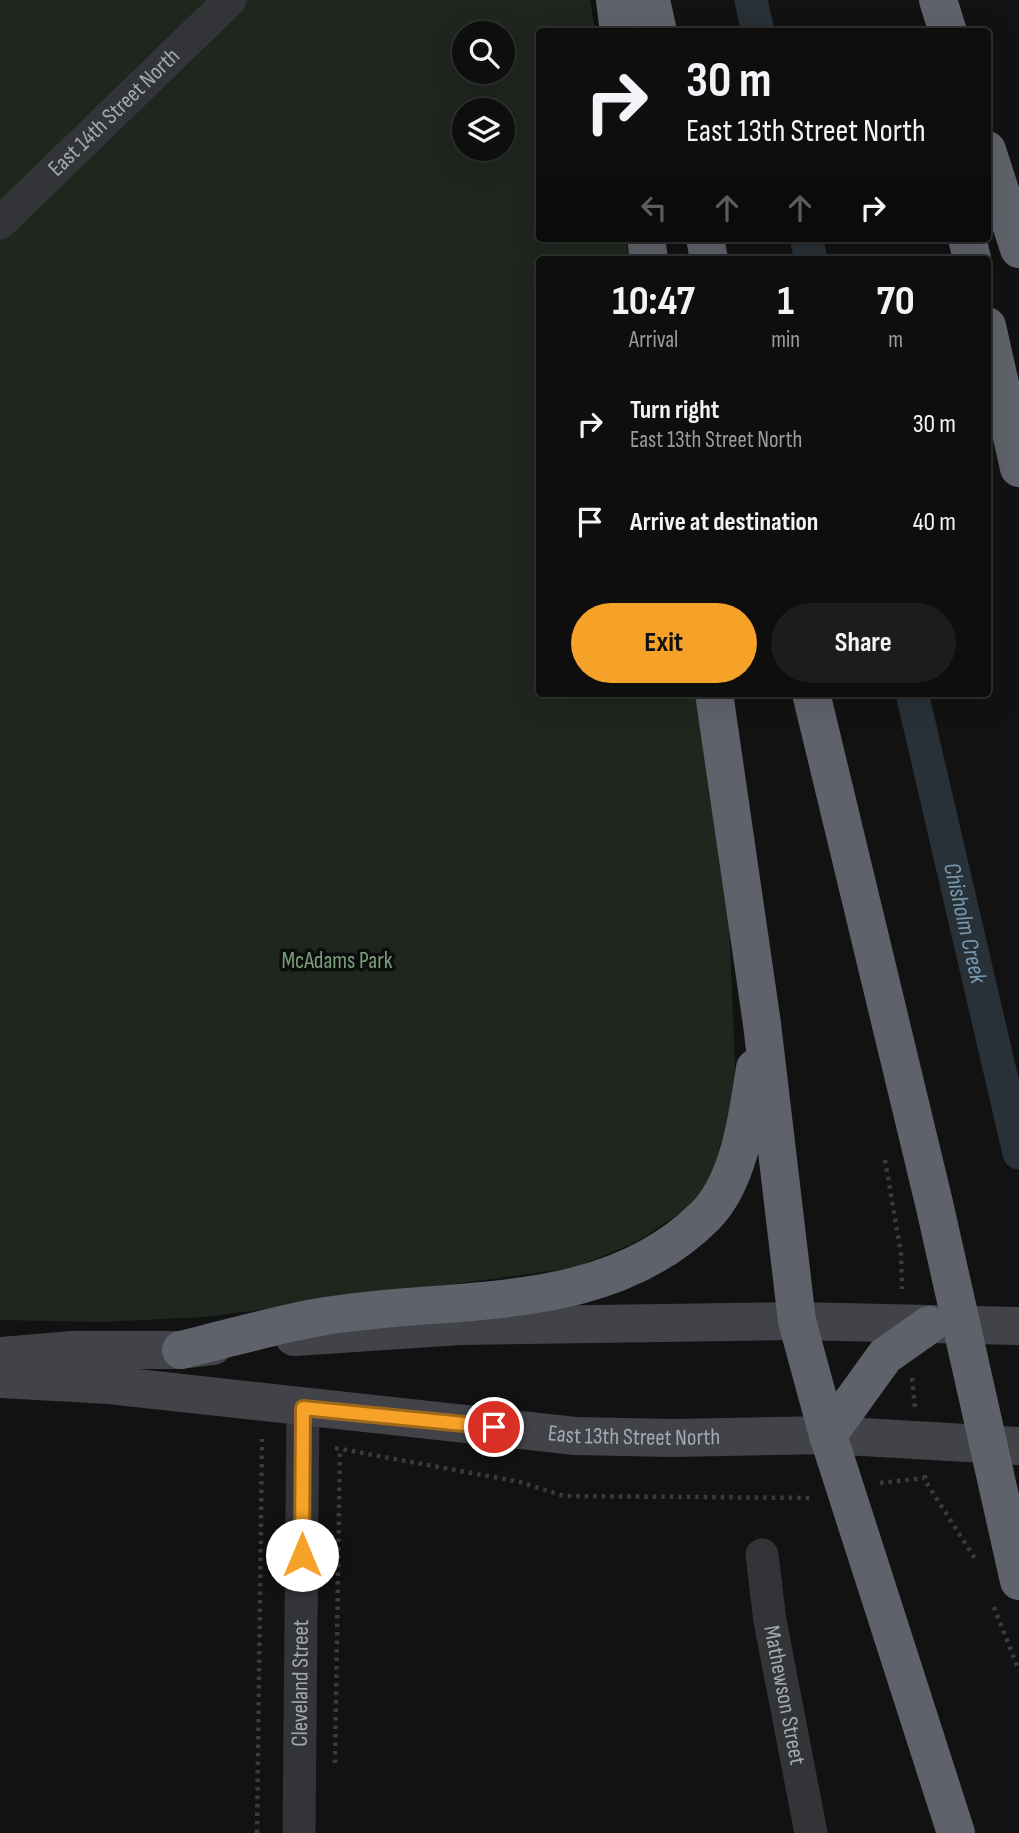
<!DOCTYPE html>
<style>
:root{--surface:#0e0e0e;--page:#1c1c1c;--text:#f1f3f6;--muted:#9b9c9e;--line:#2e2e2e;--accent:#f6a228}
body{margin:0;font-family:"Sofia Sans Condensed",sans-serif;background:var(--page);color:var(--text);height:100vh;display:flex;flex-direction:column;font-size:26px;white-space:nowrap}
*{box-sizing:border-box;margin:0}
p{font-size:23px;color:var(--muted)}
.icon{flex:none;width:38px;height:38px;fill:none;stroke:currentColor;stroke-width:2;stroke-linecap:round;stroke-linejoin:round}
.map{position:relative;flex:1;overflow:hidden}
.side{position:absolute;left:536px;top:256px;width:455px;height:441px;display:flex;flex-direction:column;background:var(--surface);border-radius:7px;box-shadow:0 7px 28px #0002,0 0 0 2px var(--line)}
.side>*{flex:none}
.banner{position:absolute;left:536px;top:28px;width:455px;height:214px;border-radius:7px;box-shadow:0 7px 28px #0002,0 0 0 2px var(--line);background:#0e0e0e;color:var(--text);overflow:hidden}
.controls{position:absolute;left:452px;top:21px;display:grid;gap:14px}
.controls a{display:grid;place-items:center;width:63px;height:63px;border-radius:50%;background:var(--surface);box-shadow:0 7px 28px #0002,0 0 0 2px var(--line);font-size:35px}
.pin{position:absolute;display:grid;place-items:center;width:60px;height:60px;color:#fff;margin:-30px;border:4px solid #fff;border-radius:50%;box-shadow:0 2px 7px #0007}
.me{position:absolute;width:77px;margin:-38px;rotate:0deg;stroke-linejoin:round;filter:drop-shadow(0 0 5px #0008)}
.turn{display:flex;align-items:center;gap:24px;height:147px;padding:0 35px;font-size:32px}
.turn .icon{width:91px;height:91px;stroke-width:2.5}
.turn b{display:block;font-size:49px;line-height:60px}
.lanes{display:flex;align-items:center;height:66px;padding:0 35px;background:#0003;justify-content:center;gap:35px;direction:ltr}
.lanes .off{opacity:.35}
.eta{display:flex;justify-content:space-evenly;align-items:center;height:119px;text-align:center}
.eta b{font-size:42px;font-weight:700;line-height:49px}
.cta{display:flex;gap:14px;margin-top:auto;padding:14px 35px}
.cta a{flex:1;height:80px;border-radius:42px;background:var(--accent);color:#111;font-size:28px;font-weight:700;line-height:80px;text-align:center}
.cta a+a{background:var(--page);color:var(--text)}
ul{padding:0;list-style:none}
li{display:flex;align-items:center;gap:21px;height:98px;padding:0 35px}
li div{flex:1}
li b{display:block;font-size:26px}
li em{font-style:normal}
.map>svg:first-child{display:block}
.green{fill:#1e261e;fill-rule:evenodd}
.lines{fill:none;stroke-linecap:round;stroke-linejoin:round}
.canal{stroke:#283137;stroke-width:33}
.path{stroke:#393b3f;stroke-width:4.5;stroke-dasharray:3.5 5;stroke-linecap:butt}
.street{stroke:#333438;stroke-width:33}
.secondary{stroke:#414348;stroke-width:38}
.highway{stroke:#5f626a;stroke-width:38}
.highway-bridge{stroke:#5f626a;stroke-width:38}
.route-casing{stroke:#a0691a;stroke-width:18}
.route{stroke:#f6a228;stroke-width:12}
.labels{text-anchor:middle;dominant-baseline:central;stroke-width:7;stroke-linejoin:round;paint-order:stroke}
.street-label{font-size:23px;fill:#a3a9b4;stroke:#0d0d0e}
.park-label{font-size:23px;fill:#79a079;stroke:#0d0d0e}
.water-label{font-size:24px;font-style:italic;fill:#789ab1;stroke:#0d0d0e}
</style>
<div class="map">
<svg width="1019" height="1833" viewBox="0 0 1019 1833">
<rect width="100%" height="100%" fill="#121213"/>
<!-- green -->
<path class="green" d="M 0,0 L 590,0 L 595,31 L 539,32 L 539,238 L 626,238 L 629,259 L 539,259 L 539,693 L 695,693 L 729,922 L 735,1062 L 732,1117 L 721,1158 L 705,1188 L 683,1211 L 638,1241 L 574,1268 L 205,1317 L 103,1322 L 0,1320 ZM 464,33 L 502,33 L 502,72 L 464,72 ZM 464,110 L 502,110 L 502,149 L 464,149 Z"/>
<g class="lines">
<!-- canal -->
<g class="canal">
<polyline points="751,0 758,32"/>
<polyline points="806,238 811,259"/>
<path id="s1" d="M 912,693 L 1019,1153"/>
</g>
<!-- path -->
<g class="path">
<polyline points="885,1160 901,1253 902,1289"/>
<polyline points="912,1378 915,1408"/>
<polyline points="335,1448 520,1482 564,1496 814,1498"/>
<polyline points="925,1475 926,1482 976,1560"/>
<polyline points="880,1483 924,1478"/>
<polyline points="994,1607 1019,1671"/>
<polyline points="335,1763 340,1449"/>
<polyline points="257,1833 262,1439"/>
</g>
<!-- street -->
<g class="street">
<path id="s2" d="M 0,223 L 230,0"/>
<path id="s3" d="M 762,1555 L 770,1621 L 811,1833"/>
<path id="s4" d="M 299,1833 L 303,1408"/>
</g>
<!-- secondary -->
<g class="secondary">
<polyline points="294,1337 460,1326 797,1321 1019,1326"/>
<polyline points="0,1356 73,1350 181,1350 213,1346"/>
<path id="s5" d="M 0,1379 L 109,1385 L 575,1436 L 672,1438 L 828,1435 L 1019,1446"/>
</g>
<!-- highway -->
<g class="highway">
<polyline points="615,0 619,32"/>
<polyline points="651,0 658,32"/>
<polyline points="938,0 948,32"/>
<polyline points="987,150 1019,249"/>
<polyline points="646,238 649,259"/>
<polyline points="705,238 709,259"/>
<polyline points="967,238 972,259"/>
<polyline points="987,326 1019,468"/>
<polyline points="714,693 762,1024 797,1321 828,1435 956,1833"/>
<path d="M 181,1350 C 227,1339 274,1325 320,1317 C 451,1294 603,1318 705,1216 C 740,1181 748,1114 755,1068"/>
<polyline points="828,1435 885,1356 929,1325"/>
</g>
<!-- highway-bridge -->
<polyline class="highway-bridge" points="811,693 934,1203 1019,1581"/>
</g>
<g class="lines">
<defs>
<polyline id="route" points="302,1555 303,1408 494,1427"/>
</defs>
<!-- route casing -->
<use href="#route" class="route-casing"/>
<!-- route -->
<use href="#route" class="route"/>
</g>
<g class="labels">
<!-- street labels -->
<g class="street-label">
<text stroke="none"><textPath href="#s2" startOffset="159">East 14th Street North</textPath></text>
<text stroke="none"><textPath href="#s5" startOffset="637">East 13th Street North</textPath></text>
<text stroke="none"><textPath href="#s4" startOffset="150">Cleveland Street</textPath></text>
<text stroke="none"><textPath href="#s3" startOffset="142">Mathewson Street</textPath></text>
</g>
<!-- park labels -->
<g class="park-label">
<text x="337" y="961">McAdams Park</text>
</g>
<!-- water labels -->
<g class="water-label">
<text stroke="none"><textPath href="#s1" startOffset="236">Chisholm Creek</textPath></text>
</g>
</g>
</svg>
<div class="controls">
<a><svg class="icon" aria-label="search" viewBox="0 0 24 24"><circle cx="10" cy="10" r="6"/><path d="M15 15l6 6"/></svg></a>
<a><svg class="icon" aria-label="layers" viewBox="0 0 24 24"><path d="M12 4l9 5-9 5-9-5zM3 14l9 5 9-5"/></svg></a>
</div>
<div class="pin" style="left:494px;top:1427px;background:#d93025"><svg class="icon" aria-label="arrive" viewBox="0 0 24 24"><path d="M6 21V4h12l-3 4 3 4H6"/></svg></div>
<svg class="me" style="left:302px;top:1555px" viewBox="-20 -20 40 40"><circle r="19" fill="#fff"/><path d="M0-13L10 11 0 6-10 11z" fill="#f6a228"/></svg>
<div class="banner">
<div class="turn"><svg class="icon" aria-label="right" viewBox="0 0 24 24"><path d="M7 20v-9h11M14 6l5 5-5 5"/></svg><div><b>30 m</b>East 13th Street North</div></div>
<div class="lanes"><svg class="icon off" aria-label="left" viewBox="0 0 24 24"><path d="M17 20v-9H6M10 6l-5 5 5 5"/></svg><svg class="icon off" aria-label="ahead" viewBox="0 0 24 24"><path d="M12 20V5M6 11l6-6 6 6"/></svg><svg class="icon off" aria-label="ahead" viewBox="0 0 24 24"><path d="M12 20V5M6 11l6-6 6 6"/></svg><svg class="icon" aria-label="right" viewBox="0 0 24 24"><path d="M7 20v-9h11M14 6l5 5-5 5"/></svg></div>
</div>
<section class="side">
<div class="eta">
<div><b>10:47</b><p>Arrival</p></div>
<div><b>1</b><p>min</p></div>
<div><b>70</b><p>m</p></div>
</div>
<ul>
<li><svg class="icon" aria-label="right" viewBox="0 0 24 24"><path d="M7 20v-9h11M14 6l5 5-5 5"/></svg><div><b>Turn right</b><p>East 13th Street North</p></div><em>30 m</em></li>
<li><svg class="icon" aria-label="arrive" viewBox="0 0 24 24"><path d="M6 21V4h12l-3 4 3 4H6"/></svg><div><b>Arrive at destination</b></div><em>40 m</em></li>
</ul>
<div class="cta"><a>Exit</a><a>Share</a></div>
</section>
</div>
